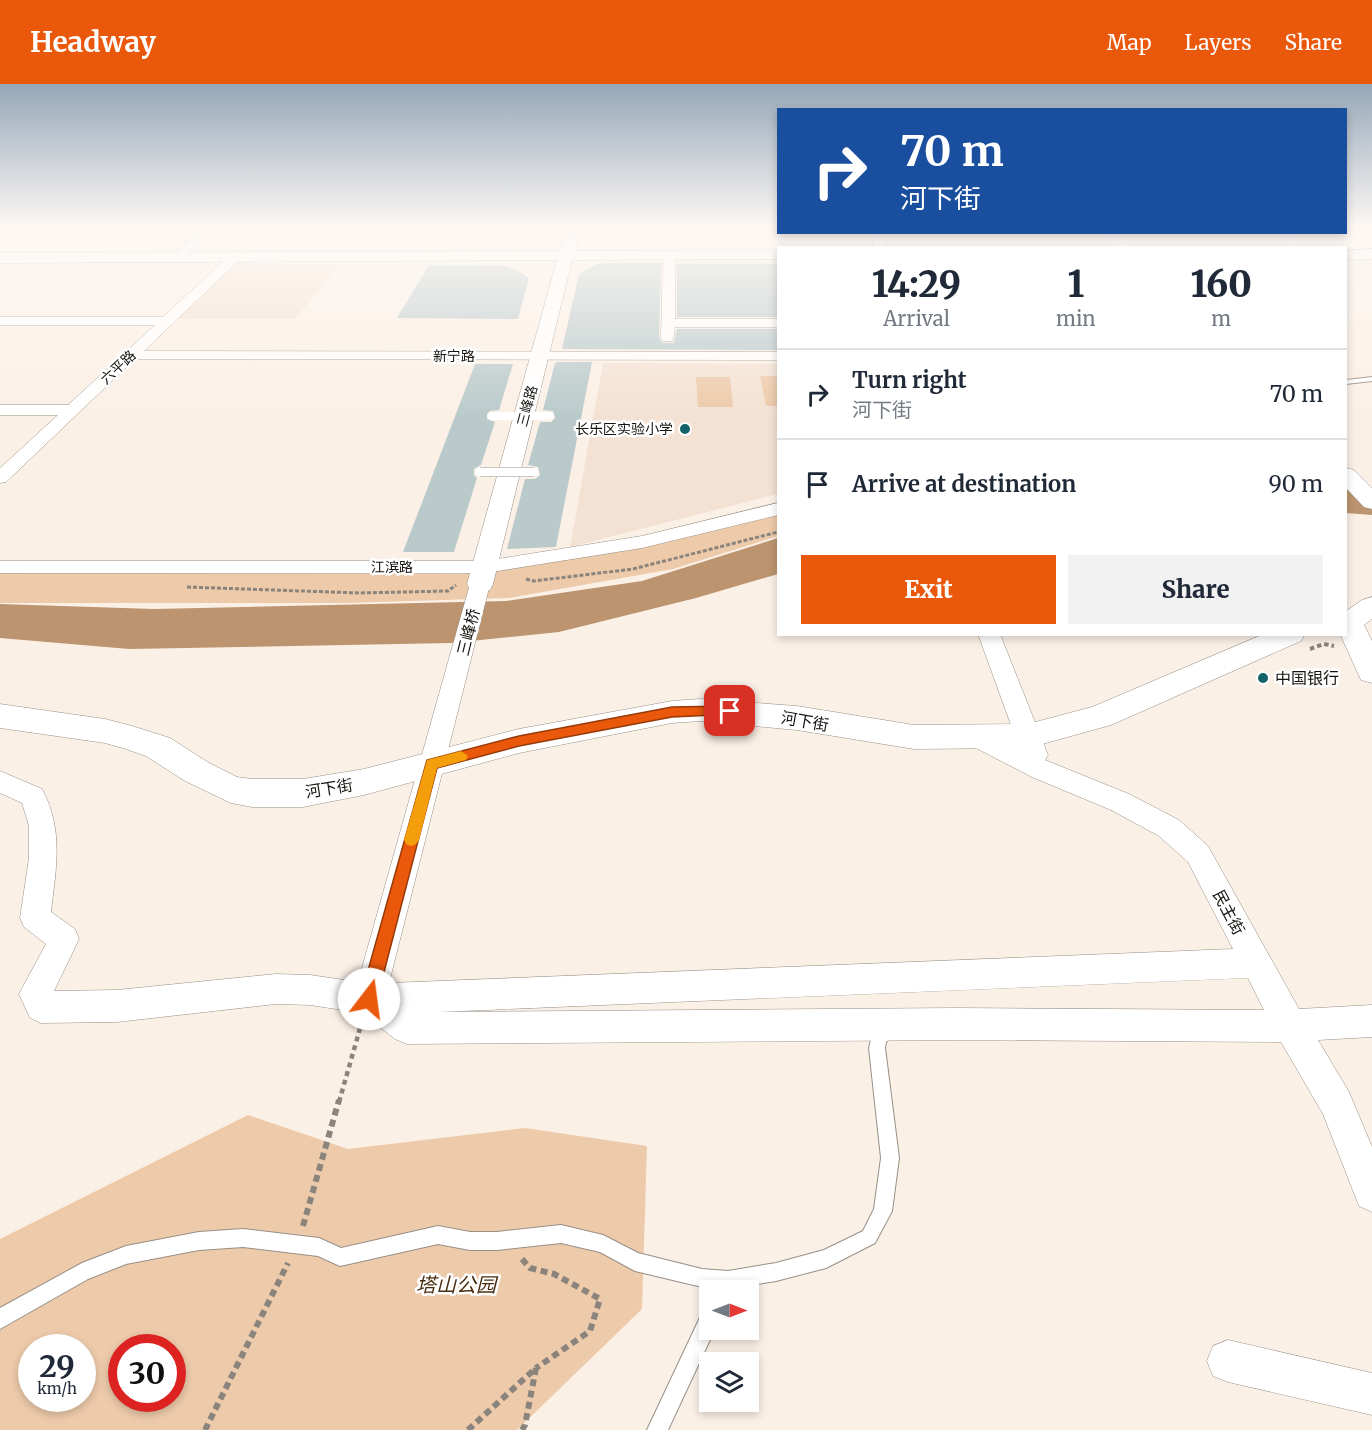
<!DOCTYPE html>
<meta charset="utf-8">
<style>
:root{--surface:#fff;--page:#f2f2f3;--text:#1f2937;--muted:#747a83;--line:#e0e1e3;--accent:#ea580c}
body{margin:0;font-family:Merriweather,"Noto Sans SC",serif;background:var(--page);color:var(--text);height:100vh;display:flex;flex-direction:column;font-size:22px;white-space:nowrap}
*{box-sizing:border-box;margin:0}
p{font-size:20px;color:var(--muted)}
.icon{flex:none;width:33px;height:33px;fill:none;stroke:currentColor;stroke-width:2;stroke-linecap:round;stroke-linejoin:round}
.map{position:relative;flex:1;overflow:hidden}
.panel{position:absolute;left:777px;top:162px;width:570px;height:390px;display:flex;flex-direction:column;background:var(--surface);border-radius:0px;box-shadow:0 3px 9px #0003}
.panel>*{flex:none}
.hud{position:absolute;left:777px;top:24px;width:570px;height:126px;border-radius:0px;box-shadow:0 3px 9px #0003;background:#1a4fa0;color:#fff;overflow:hidden}
.needle{width:39px;rotate:90deg}
.fabs{position:absolute;left:699px;top:1196px;display:grid;gap:12px}
.fabs a{display:grid;place-items:center;width:60px;height:60px;border-radius:0px;background:var(--surface);box-shadow:0 3px 9px #0003;font-size:30px}
.speed{position:absolute;left:18px;top:1250px;display:flex;gap:12px;font-size:30px;font-weight:700;text-align:center}
.speed>*{display:grid;place-content:center;width:78px;height:78px;border-radius:50%;background:var(--surface);box-shadow:0 3px 9px #0003;line-height:1}
.speed small{font-size:15px;font-weight:400}
.speed .limit{border:9px solid #d22;background:#fff;color:#111}
.pin{position:absolute;display:grid;place-items:center;width:51px;height:51px;color:#fff;margin:-26px;border-radius:12px;box-shadow:0 3px 9px #0006}
.me{position:absolute;width:66px;margin:-33px;rotate:15deg;stroke-linejoin:round;filter:drop-shadow(0 0 4px #0008)}
.turn{display:flex;align-items:center;gap:21px;height:126px;padding:0 24px;font-size:27px}
.turn .icon{width:78px;height:78px;stroke-width:2.5}
.turn b{display:block;font-size:42px;line-height:51px}
.eta{display:flex;justify-content:space-evenly;align-items:center;height:102px;text-align:center}
.eta b{font-size:36px;font-weight:800;line-height:42px}
.cta{display:flex;gap:12px;margin-top:auto;padding:12px 24px}
.cta a{flex:1;height:69px;border-radius:0px;background:var(--accent);color:#fff;font-size:24px;font-weight:800;line-height:69px;text-align:center}
.cta a+a{background:var(--page);color:var(--text)}
ul{padding:0;list-style:none}
li{display:flex;align-items:center;gap:18px;height:90px;padding:0 24px;border-top:2px solid var(--line)}
li div{flex:1}
li b{display:block;font-size:22px}
li em{font-style:normal}
header{display:flex;align-items:center;gap:36px;box-sizing:border-box;height:84px;padding:0 30px;background:var(--accent);color:#fff}
header strong{font-size:28px}
nav{display:flex;gap:33px;margin-inline-start:auto;font-size:21px}
.map>svg:first-child{display:block}
.built{fill:#f3e2d3}
.green{fill:#edcaaa;fill-rule:evenodd}
.water{fill:#bc946f}
.building{fill:#bacacb}
.lines{fill:none;stroke-linecap:round;stroke-linejoin:round}
.lane-casing{stroke:#988f86;stroke-width:2}
.street-casing{stroke:#988f86;stroke-width:1}
.secondary-casing{stroke:#988f86;stroke-width:1}
.path-far3{stroke:#8b847d;stroke-width:3;stroke-dasharray:4 2;stroke-linecap:butt}
.path-far2{stroke:#8b847d;stroke-width:4;stroke-dasharray:4.5 3;stroke-linecap:butt}
.path-far1{stroke:#8b847d;stroke-width:4.5;stroke-dasharray:5 4;stroke-linecap:butt}
.path{stroke:#8b847d;stroke-width:6;stroke-dasharray:7 4.5;stroke-linecap:butt}
.lane{fill:#fff;fill-rule:evenodd}
.street{fill:#fff;fill-rule:evenodd}
.secondary{fill:#fff;fill-rule:evenodd}
.lane-bridge-far1-casing{stroke:#988f86;stroke-width:8;stroke-linecap:butt}
.lane-bridge-casing{stroke:#988f86;stroke-width:10;stroke-linecap:butt}
.lane-bridge-far1{stroke:#fff;stroke-width:8}
.lane-bridge{stroke:#fff;stroke-width:9}
.route{fill:#ea580c;stroke:#983908;stroke-width:1.5}
.slow{fill:#f59e0b}
.poi-dot{fill:#136369;stroke:#fff;stroke-width:2}
.labels{text-anchor:middle;dominant-baseline:central;stroke-width:5;stroke-linejoin:round;paint-order:stroke}
.far-street-label{font-size:14px;fill:#171410;stroke:#fff}
.far-poi-label{font-size:14px;fill:#171410;stroke:#fff;text-anchor:end}
.street-label{font-size:16px;fill:#171410;stroke:#fff}
.poi-label{font-size:16px;fill:#171410;stroke:#fff;text-anchor:start}
.near-park-label{font-size:20px;font-style:italic;fill:#4a2e10;stroke:#fff}
</style>
<header>
<strong>Headway</strong>
<nav><a>Map</a><a>Layers</a><a>Share</a></nav>
</header>
<div class="map">
<svg width="1372" height="1346" viewBox="0 0 1372 1346">
<rect width="100%" height="100%" fill="#fbf0e6"/>
<!-- built -->
<g class="built">
<polygon points="231,179 340,180 295,235 173,235"/>
<polygon points="603,279 778,280 778,410 570,463"/>
</g>
<!-- green -->
<g class="green">
<polygon points="760,292 778,292 778,322 766,322"/>
<polygon points="696,293 730,293 733,323 698,323"/>
<polygon points="778,431 778,452 673,485 509,514 344,519 0,519 0,489 461,490 518,484"/>
<path d="M 248,1031 L 348,1065 L 525,1044 L 647,1062 L 642,1225 L 517,1346 L 0,1346 L 0,1155 ZM 32,1263 L 82,1263 L 82,1314 L 32,1314 ZM 122,1263 L 172,1263 L 172,1314 L 122,1314 Z"/>
</g>
<!-- water -->
<g class="water">
<polygon points="1346,402 1372,404 1372,431 1346,429"/>
<polygon points="778,454 778,490 696,514 559,548 451,559 129,565 0,554 0,520 154,525 506,517 642,497"/>
</g>
<!-- building -->
<g class="building">
<polygon points="611,179 661,179 659,254 663,259 674,259 677,245 778,245 778,266 562,265 579,190 597,180"/>
<rect x="677" y="180" width="101" height="53"/>
<polygon points="429,181 504,182 517,186 529,194 518,235 397,234"/>
<polygon points="559,278 592,278 556,463 507,465 525,395 535,395 540,391 538,383 528,381 540,338 551,338 555,334 553,327 543,326 555,279"/>
<polygon points="475,280 513,280 499,326 490,327 487,330 487,335 495,338 481,381 474,385 474,391 477,394 454,468 403,468"/>
</g>
<g class="lines">
<defs>
<g id="lane">
<polygon points="1372,293 1372,297 1346,300 1346,296"/>
<polygon points="889,939 894,942 897,947 894,952 886,958 885,964 899,1074 892,1127 875,1159 826,1184 776,1197 728,1205 702,1203 635,1187 600,1168 561,1159 497,1166 470,1166 438,1160 340,1182 318,1172 243,1163 199,1166 126,1180 88,1195 0,1245 0,1224 82,1179 126,1162 199,1148 243,1145 319,1154 341,1164 438,1142 470,1148 497,1148 561,1141 603,1151 638,1169 702,1185 728,1187 776,1179 824,1166 863,1147 874,1125 881,1074 869,964 873,948"/>
<polygon points="710,1225 710,1245 715,1245 668,1346 647,1346 703,1227"/>
</g>
<g id="street">
<polygon points="204,144 217,144 187,170 179,170 179,166"/>
<polygon points="869,148 880,148 887,164 875,164"/>
<polygon points="1279,148 1291,148 1303,164 1291,164"/>
<polygon points="669,167 675,171 675,235 778,235 778,243 675,243 673,257 663,257 661,254 663,171"/>
<polygon points="236,168 240,169 240,175 144,267 778,268 778,276 135,275 6,398 0,399 0,384 58,331 0,331 0,321 68,321 155,241 0,241 0,233 163,233 232,169"/>
<polygon points="778,419 778,431 642,464 485,489 0,489 0,477 485,477 642,452"/>
<path d="M 480,494 L 487,495 L 490,500 L 389,899 L 1233,865 L 1188,778 L 1159,752 L 1111,726 L 1032,693 L 970,661 L 967,654 L 970,647 L 979,645 L 1019,663 L 978,550 L 1000,550 L 1048,671 L 1045,676 L 1129,710 L 1179,736 L 1208,762 L 1299,925 L 1372,921 L 1372,953 L 1318,956 L 1349,1008 L 1372,1063 L 1372,1128 L 1359,1122 L 1323,1030 L 1281,958 L 956,956 L 407,960 L 395,955 L 362,929 L 310,921 L 276,920 L 117,938 L 41,939 L 30,934 L 19,910 L 46,860 L 24,843 L 20,834 L 29,774 L 29,742 L 22,719 L 0,709 L 0,687 L 42,705 C 64,746 56,784 51,828 L 75,845 L 79,855 L 54,907 L 117,906 L 276,890 L 310,891 L 358,898 L 470,500 L 473,495 ZM 1248,894 L 1264,926 L 956,924 L 439,928 Z"/>
<polygon points="1228,1256 1372,1289 1372,1331 1228,1298 1213,1292 1207,1277 1213,1262"/>
</g>
<g id="secondary">
<polygon points="566,144 580,144 575,167 778,166 778,175 572,176 493,500 490,506 480,508 470,506 467,500 557,176 0,179 0,169 559,167"/>
<polygon points="1102,148 1118,148 1131,164 1115,164"/>
<polygon points="1372,165 1372,175 1346,175 1346,167"/>
<polygon points="1346,384 1354,386 1372,404 1372,425 1364,423 1346,404"/>
<polygon points="1372,513 1372,535 1364,541 1372,557 1372,599 1361,596 1340,550 1346,550 1346,527 1362,516"/>
<polygon points="1264,550 1305,550 1301,557 1111,641 1028,664 914,665 797,646 700,637 672,639 519,669 364,711 303,723 252,723 231,719 185,697 146,672 126,665 105,659 0,644 0,620 105,635 132,642 170,654 209,679 237,693 252,695 303,695 364,685 519,645 672,617 700,615 797,622 914,641 1028,640 1092,623"/>
</g>
</defs>
<!-- lane casing -->
<use href="#lane" class="lane-casing"/>
<!-- street casing -->
<use href="#street" class="street-casing"/>
<!-- secondary casing -->
<use href="#secondary" class="secondary-casing"/>
<!-- path-far3 -->
<g class="path-far3">
<polyline points="526,495 534,497 633,485 778,448"/>
<polyline points="187,503 359,509 448,507 456,501"/>
</g>
<!-- path-far2 -->
<polyline class="path-far2" points="1310,565 1324,560 1334,562"/>
<!-- path-far1 -->
<polyline class="path-far1" points="339,1018 361,941"/>
<!-- path -->
<g class="path">
<polyline points="303,1142 339,1016"/>
<polyline points="522,1175 530,1184 554,1190 600,1215 590,1247 536,1284"/>
<polyline points="205,1346 288,1179"/>
<polyline points="468,1346 536,1284 525,1341 522,1346"/>
</g>
<!-- lane -->
<use href="#lane" class="lane"/>
<!-- street -->
<use href="#street" class="street"/>
<!-- secondary -->
<use href="#secondary" class="secondary"/>
<defs>
<polyline id="lane-bridge-far1" points="492,332 550,332"/>
<polyline id="lane-bridge" points="480,388 534,388"/>
</defs>
<!-- lane-bridge-far1 casing -->
<use href="#lane-bridge-far1" class="lane-bridge-far1-casing"/>
<!-- lane-bridge casing -->
<use href="#lane-bridge" class="lane-bridge-casing"/>
<!-- lane-bridge-far1 -->
<use href="#lane-bridge-far1" class="lane-bridge-far1"/>
<!-- lane-bridge -->
<use href="#lane-bridge" class="lane-bridge"/>
</g>
<!-- sky -->
<linearGradient id="sky" x2="0" y2="1"><stop stop-color="#96a7b8"/><stop offset="0.43" stop-color="#fdf8f4"/><stop offset="1" stop-color="#fdf8f4" stop-opacity="0"/></linearGradient>
<rect width="1372" height="332" fill="url(#sky)"/>
<!-- route -->
<polygon class="route" points="730,622 735,623 737,627 735,630 672,633 519,662 437,684 377,915 375,921 369,923 363,921 360,915 427,676 519,652 672,623"/>
<!-- slow -->
<polygon class="slow" points="461,667 468,672 466,676 437,684 419,756 416,760 411,762 406,760 404,756 427,676"/>
<!-- markers -->
<g class="poi-dot">
<circle cx="685" cy="345" r="6"/>
<circle cx="1263" cy="594" r="6"/>
</g>
<g class="labels">
<!-- far-street labels -->
<g class="far-street-label">
<text x="454" y="272">新宁路</text>
<text transform="translate(118 283) rotate(-43)">六平路</text>
<text transform="translate(527 322) rotate(-75)">三峰路</text>
<text x="392" y="483">江滨路</text>
</g>
<!-- far-poi labels -->
<g class="far-poi-label">
<text x="673" y="345">长乐区实验小学</text>
</g>
<!-- street labels -->
<g class="street-label">
<text transform="translate(468 548) rotate(-76)">三峰桥</text>
<text transform="translate(805 637) rotate(10)">河下街</text>
<text transform="translate(329 704) rotate(-9)">河下街</text>
<text transform="translate(1229 828) rotate(62)">民主街</text>
</g>
<!-- poi labels -->
<g class="poi-label">
<text x="1275" y="594">中国银行</text>
</g>
<!-- near-park labels -->
<g class="near-park-label">
<text x="456" y="1200">塔山公园</text>
</g>
</g>
</svg>
<div class="fabs">
<a><svg class="needle" viewBox="-14 -14 28 28"><path d="M0-13l5 13h-10z" fill="#e53935"/><path d="M0 13l5-13h-10z" fill="#747a83"/></svg></a>
<a><svg class="icon" aria-label="layers" viewBox="0 0 24 24"><path d="M12 4l9 5-9 5-9-5zM3 14l9 5 9-5"/></svg></a>
</div>
<div class="speed"><div>29<small>km/h</small></div><div class="limit">30</div></div>
<div class="pin" style="left:730px;top:627px;background:#d93025"><svg class="icon" aria-label="arrive" viewBox="0 0 24 24"><path d="M6 21V4h12l-3 4 3 4H6"/></svg></div>
<svg class="me" style="left:369px;top:915px" viewBox="-20 -20 40 40"><circle r="19" fill="#fff"/><path d="M0-13L10 11 0 6-10 11z" fill="#ea580c"/></svg>
<div class="hud">
<div class="turn"><svg class="icon" aria-label="right" viewBox="0 0 24 24"><path d="M7 20v-9h11M14 6l5 5-5 5"/></svg><div><b>70 m</b>河下街</div></div>
</div>
<section class="panel">
<div class="eta">
<div><b>14:29</b><p>Arrival</p></div>
<div><b>1</b><p>min</p></div>
<div><b>160</b><p>m</p></div>
</div>
<ul>
<li><svg class="icon" aria-label="right" viewBox="0 0 24 24"><path d="M7 20v-9h11M14 6l5 5-5 5"/></svg><div><b>Turn right</b><p>河下街</p></div><em>70 m</em></li>
<li><svg class="icon" aria-label="arrive" viewBox="0 0 24 24"><path d="M6 21V4h12l-3 4 3 4H6"/></svg><div><b>Arrive at destination</b></div><em>90 m</em></li>
</ul>
<div class="cta"><a>Exit</a><a>Share</a></div>
</section>
</div>
